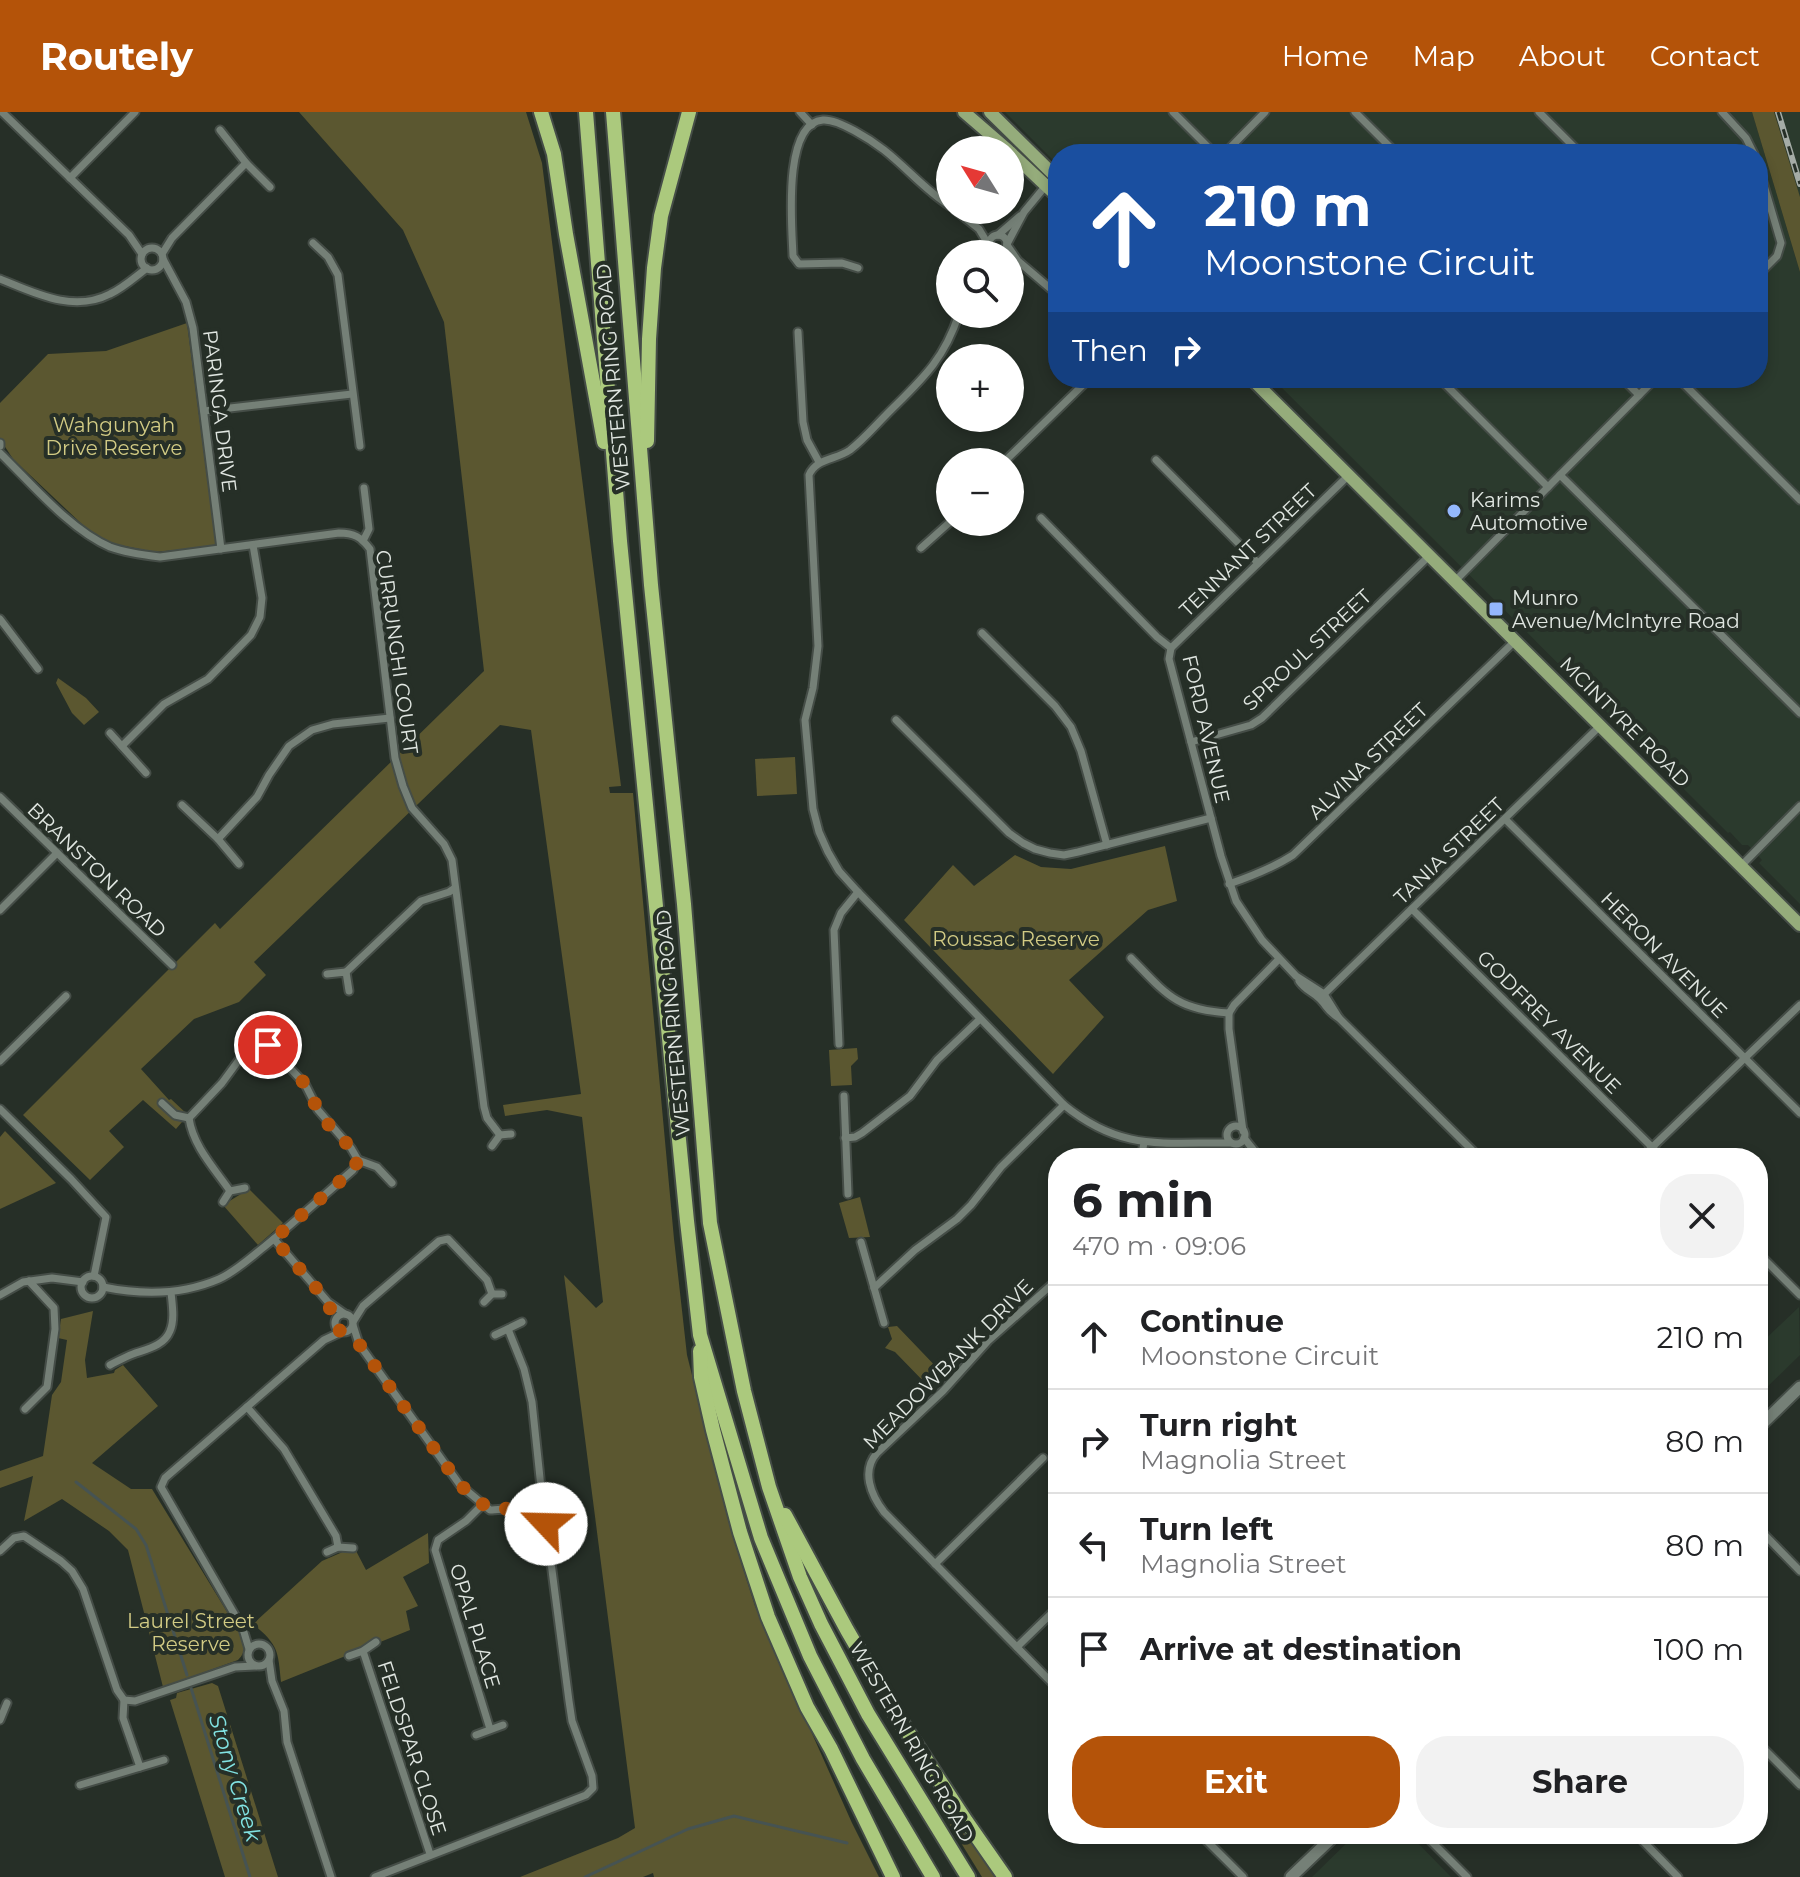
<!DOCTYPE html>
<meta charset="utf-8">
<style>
:root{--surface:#fff;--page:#f2f2f2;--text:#202124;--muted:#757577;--line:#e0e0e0;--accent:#b45309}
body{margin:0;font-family:Montserrat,sans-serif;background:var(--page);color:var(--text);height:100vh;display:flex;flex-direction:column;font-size:30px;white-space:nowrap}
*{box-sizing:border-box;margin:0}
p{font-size:26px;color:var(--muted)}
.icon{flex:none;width:44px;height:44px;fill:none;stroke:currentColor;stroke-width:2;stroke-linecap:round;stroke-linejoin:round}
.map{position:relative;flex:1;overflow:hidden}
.details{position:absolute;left:1048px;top:1036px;width:720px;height:696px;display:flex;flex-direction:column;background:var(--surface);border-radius:32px;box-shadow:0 4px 12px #0003}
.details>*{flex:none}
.banner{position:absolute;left:1048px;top:32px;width:720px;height:244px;border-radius:32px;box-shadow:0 4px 12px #0003;background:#1a4fa0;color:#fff;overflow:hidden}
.needle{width:52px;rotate:307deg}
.fabs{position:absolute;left:936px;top:24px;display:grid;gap:16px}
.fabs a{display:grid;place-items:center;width:88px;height:88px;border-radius:50%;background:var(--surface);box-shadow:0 4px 12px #0003;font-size:40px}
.pin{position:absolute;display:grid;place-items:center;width:68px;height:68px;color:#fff;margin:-34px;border:4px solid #fff;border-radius:50%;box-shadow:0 2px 8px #0007}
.me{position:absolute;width:88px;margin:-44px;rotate:294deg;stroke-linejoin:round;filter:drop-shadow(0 0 6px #0008)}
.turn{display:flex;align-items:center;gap:28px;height:168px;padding:0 24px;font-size:36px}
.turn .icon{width:104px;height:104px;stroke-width:2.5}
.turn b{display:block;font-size:56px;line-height:68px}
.then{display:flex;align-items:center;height:76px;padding:0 24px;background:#0003;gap:16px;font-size:30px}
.round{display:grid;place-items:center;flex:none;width:84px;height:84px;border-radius:32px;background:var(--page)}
.head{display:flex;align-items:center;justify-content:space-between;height:136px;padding:0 24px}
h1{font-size:48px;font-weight:700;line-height:60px}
.action{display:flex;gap:16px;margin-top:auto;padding:16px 24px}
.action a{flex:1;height:92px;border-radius:32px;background:var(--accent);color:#fff;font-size:32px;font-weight:700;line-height:92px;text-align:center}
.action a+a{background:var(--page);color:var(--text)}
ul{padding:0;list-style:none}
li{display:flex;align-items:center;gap:24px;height:104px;padding:0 24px;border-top:2px solid var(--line)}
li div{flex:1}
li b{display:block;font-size:30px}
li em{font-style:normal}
header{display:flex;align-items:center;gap:48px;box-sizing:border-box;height:112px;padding:0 40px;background:var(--accent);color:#fff}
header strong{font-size:38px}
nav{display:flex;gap:44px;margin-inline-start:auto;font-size:28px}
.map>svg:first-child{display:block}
.built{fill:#2b3a2d}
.green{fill:#5b5730}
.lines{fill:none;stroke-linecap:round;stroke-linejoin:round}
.stream{stroke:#465352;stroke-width:3}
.street-casing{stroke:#454d47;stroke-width:11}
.secondary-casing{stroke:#454d47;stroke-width:15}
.primary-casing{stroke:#454d47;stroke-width:16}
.highway-casing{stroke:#454d47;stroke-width:18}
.street{stroke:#758077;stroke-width:7}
.secondary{stroke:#758077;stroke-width:11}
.primary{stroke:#95ac7b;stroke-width:12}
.highway{stroke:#abc97d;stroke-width:14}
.rail-casing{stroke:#a5aca6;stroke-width:6}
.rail{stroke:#262f27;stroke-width:3;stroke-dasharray:9;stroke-linecap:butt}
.route{stroke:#b45309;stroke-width:14;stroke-dasharray:0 25.2}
.poi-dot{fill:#94b7fd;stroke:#262f27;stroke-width:3}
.labels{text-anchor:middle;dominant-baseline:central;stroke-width:8;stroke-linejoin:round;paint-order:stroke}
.street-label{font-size:20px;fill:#e1e7e2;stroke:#262f27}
.park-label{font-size:20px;fill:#d2cb84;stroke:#262f27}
.poi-label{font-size:20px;fill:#e1e7e2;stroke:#262f27;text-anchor:start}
.water-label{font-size:22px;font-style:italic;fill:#81e2e2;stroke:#262f27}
</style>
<header>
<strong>Routely</strong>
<nav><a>Home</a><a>Map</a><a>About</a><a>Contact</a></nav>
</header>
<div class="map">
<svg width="1800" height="1765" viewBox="0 0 1800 1765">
<rect width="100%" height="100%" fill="#262f27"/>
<!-- built -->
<g class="built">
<polygon points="1005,0 1752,0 1800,160 1800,792 1759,751 1762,748 1748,733 1742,733 1730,720 1728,721 1272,266 1758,266 1758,42 1058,42 1058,53"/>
<polygon points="1774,0 1800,0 1800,85 1799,83"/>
<polygon points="1799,1195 1800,1243 1758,1284 1758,1234"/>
<polygon points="1356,1722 1409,1722 1451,1765 1312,1765"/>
</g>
<!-- green -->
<g class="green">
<polygon points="299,0 526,0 542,51 621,674 609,675 610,681 633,681 674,1127 687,1243 731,1419 755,1494 852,1711 879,1765 654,1765 653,1761 643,1765 520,1765 618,1726 635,1716 564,1163 596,1196 603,1190 582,1005 547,998 505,1004 503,993 581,982 531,618 500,613 254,850 266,863 239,890 194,907 141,957 169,988 171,987 188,1003 176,1017 143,988 109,1019 124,1035 90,1068 23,1003 215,811 220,817 484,559 444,210 403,118"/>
<polygon points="1752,0 1774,0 1800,85 1800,160"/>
<polygon points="187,211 216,434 155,440 109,431 86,416 13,347 0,327 0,291 48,242 106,239"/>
<polygon points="58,566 86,586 99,600 84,613 72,601 56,571"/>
<polygon points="795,645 797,682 757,684 755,647"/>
<polygon points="1165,734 1177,789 1148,798 1069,868 1104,905 1053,962 904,808 953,753 974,774 1015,743 1041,755 1071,757"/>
<polygon points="857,936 858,947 851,954 852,973 831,974 829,938"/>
<polygon points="5,1019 56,1071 0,1097 0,1025"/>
<polygon points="249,1077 283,1111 258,1133 223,1093"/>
<polygon points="860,1085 870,1125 849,1126 839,1091"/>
<path d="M 93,1199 L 85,1248 L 87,1266 L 114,1261 L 115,1258 L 123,1253 L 158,1294 L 92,1351 L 131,1377 L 152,1377 L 243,1526 C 245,1535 245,1541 238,1548 L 163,1575 L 128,1438 L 109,1419 L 62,1387 L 24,1409 L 33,1364 L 0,1376 L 0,1359 L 43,1344 L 52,1283 L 61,1270 L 67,1228 L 58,1226 L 61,1207 Z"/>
<polygon points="897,1214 943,1262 929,1275 895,1240 885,1236 892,1227 888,1215"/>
<path d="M 428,1421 L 429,1451 L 403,1465 L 418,1494 L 406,1499 L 410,1518 L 281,1570 C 278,1538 278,1533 253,1512 L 322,1449 L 354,1435 L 366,1458 Z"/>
<polygon points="212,1571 218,1574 278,1765 225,1765 170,1588 176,1586 177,1581"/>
<polygon points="953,1709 958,1709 1000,1765 982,1765 950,1713"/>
</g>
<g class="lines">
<!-- stream -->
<g class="stream">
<polyline points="76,1370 136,1417 146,1433 187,1563"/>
<polyline points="191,1576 250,1765"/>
<polyline points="585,1765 688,1717 734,1704 847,1731"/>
</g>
<defs>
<g id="street">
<polyline points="2,0 129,123 142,142"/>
<polyline points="800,0 812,13"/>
<polyline points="1173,0 1215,42"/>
<polyline points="1355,0 1397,42"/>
<polyline points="1539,0 1581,42"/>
<polyline points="1722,0 1746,26 1754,42"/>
<polyline points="220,18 246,51 270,75"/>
<polyline points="1224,42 1265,0"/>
<polyline points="1758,53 1781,131 1777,144 1758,163"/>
<polyline points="70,66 135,0"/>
<polyline points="955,98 979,117 988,132"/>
<circle cx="998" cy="132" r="9"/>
<polyline points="998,123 1020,104"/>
<polyline points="313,131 328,145 338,163 360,334"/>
<polyline points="1007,132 1024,100 1048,71"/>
<polyline points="1007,133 1018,149 1058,183"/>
<circle cx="152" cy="147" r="11"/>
<polyline points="162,142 172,126 246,51"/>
<polyline points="163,147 186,190 193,216 221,437"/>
<path d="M 858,156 L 842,151 L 799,152 L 793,144 C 792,116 782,11 823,8 C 839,7 871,28 884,38 C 907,56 925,78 950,94"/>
<path d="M 0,167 C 35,181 73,201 110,182 C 123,176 135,165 147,156"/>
<path d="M 959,202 C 943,250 921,268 886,303 C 875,314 863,328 850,338 C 836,348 816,346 809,363 L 818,534 L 813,576 L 805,608 L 813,697 L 819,720 L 828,740 L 839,759 L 858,780 L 1064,993 C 1122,1040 1162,1030 1231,1031"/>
<polyline points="798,220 803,310 807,328 819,350"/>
<polyline points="1439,266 1548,375"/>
<polyline points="1622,266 1639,283"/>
<polyline points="1678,266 1800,388"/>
<polyline points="204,299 352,282"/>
<polyline points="0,331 0,334"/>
<path d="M 0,341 C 31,371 70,418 110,435 C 127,441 143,443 160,445 L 339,421 C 354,421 361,425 370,437 L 395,646 L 403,674 L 412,696 L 444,732 L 452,748 L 484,995 L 487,1006 L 500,1023"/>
<polyline points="1156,348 1258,451"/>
<polyline points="1004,350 1090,266"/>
<polyline points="1560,363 1800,601"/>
<polyline points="1041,406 1157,525 1171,536 1169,547 1221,744 1236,789 1262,828 1296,864 1324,882 1339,906"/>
<polyline points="363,429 369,417 364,376"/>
<polyline points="921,436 950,410"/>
<polyline points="1455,469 1656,266"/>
<polyline points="0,507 38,557"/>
<polyline points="982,521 1055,594 1071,615 1081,639 1107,733"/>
<polyline points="1171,536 1349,363"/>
<polyline points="896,608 1009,721 1023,731 1035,737 1050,741 1064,743 1078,740 1211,706"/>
<polyline points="110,621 146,661"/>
<polyline points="1191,630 1251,613 1262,606 1429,444"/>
<polyline points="122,634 164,592 208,567 251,523 260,505 262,486 253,433"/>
<polyline points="0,685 172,853"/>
<polyline points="182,693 218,727 239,752"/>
<polyline points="1505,707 1800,1001"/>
<polyline points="218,727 257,685 269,663 289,634 312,618 333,612 390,606"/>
<polyline points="1741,754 1800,694"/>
<path d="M 1229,772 C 1252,764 1273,756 1293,743 L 1515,529"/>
<polyline points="1412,797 1663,1046"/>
<polyline points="0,798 57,741"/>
<path d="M 1131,846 C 1166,882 1176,898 1229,901"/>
<polyline points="346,860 421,789 449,780 455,776"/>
<polyline points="327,862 346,860 349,879"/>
<path d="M 1299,869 C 1306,879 1312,879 1320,887 C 1328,895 1326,898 1339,906 L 1480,1046"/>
<polyline points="1320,886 1600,614"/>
<polyline points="839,932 834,818 841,801 858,780"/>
<polyline points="0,949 66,884"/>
<polyline points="844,984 848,1082"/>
<polyline points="162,991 175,1003 189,1006"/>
<polyline points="0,997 71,1067 106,1105 94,1164"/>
<path d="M 189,1006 C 193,1034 214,1056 230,1079"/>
<circle cx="1236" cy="1023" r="9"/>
<polyline points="1243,1019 1229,917 1229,901 1234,893 1279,847"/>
<polyline points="845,1026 855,1025 862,1021 910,984 937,948 980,907"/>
<polyline points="1244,1026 1260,1046"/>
<polyline points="492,1034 500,1023 511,1022"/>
<polyline points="1141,1046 1144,1031"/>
<polyline points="1641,1046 1800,893"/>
<polyline points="358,1048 377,1055 392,1071"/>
<polyline points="223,1090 230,1079 245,1076"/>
<polyline points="274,1127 328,1190 345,1202"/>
<polyline points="861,1130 884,1211"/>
<polyline points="1758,1141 1800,1183"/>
<circle cx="92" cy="1175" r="11"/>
<path d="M 1058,1167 L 988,1229 L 943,1279 L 877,1341 C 861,1359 871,1383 884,1400 L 1058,1577"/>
<path d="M 103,1175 C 142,1183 182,1183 219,1167 C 235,1160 250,1146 264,1135 C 295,1110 323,1084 353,1058 L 358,1048 L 351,1036 L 318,998 L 305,972 L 268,933 L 258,929 L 247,937 L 222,971 L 189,1006"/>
<polyline points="874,1176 915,1138 957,1107 971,1093 1001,1055 1064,993"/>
<polyline points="0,1183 23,1170 52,1166 83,1170"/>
<polyline points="484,1190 492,1182 502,1182"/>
<circle cx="344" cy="1211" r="9"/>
<polyline points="353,1210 363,1194 439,1129 448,1127 487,1168 492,1182"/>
<path d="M 353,1213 L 359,1232 L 460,1373 L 490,1398 C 503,1398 527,1393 537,1401 C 541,1404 544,1408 546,1412"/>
<polyline points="508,1217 524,1257 532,1290 542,1385 537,1398"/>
<polyline points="495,1223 522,1210"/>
<path d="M 110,1253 C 118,1249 125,1245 133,1242 C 147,1237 164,1234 170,1219 C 175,1207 172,1192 171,1180"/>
<polyline points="247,1295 284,1337 336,1424 338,1435"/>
<polyline points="25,1297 47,1275 55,1217 54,1196 29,1169"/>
<polyline points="482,1393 466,1409 438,1428 435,1438 490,1617"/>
<polyline points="1758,1416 1800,1459"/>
<polyline points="0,1439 14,1426 24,1424 61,1449 72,1459 83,1477 117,1578 124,1588 135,1589 235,1555 255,1554"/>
<polyline points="327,1440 338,1435 353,1436"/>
<polyline points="935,1452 1043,1346"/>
<circle cx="259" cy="1543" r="11"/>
<polyline points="1017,1535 1058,1495"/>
<polyline points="249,1537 243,1517 161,1375 165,1366 324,1228 341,1220"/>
<polyline points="363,1539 430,1742"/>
<polyline points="349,1544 363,1539 376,1530"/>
<polyline points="269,1548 272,1569 284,1599 287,1630 331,1765"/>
<polyline points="124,1588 123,1606 140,1655"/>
<polyline points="0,1608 7,1591"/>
<polyline points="476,1623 503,1613"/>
<polyline points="1758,1631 1800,1673"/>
<polyline points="80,1673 164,1648"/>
<polyline points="1200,1722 1243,1765"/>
<polyline points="1424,1722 1467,1765"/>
<polyline points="1636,1722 1678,1765"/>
<path d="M 375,1765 L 586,1683 L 593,1676 L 592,1664 L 572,1609 L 569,1589 L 546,1412 C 550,1395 534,1387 521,1396"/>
</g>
<g id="secondary">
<polyline points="1758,1316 1800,1275"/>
<polyline points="1291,1765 1336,1722"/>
</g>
<g id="primary">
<polyline points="964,0 1008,38"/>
<polyline points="990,0 1058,67"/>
<polyline points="1010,40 1058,85"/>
<polyline points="1251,266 1800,813"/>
</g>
<g id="highway">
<polyline points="541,0 554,42 566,122 604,330"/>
<polyline points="586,0 620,429 687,1109 700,1223 761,1426 810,1544 863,1647 933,1765"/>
<polyline points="613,0 651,473 684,792 710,1111 744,1279 769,1375 800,1465 821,1512 868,1602 968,1765"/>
<polyline points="647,329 649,227 654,156 661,104 689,0"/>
<polyline points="700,1239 701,1265 713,1318 740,1420 768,1505 807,1595 831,1637 893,1765"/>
<polyline points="785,1403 847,1518 894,1599 966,1709 1005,1765"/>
</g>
</defs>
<!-- street casing -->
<use href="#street" class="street-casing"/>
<!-- secondary casing -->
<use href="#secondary" class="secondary-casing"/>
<!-- primary casing -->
<use href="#primary" class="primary-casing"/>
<!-- highway casing -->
<use href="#highway" class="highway-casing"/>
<!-- street -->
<use href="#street" class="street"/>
<!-- secondary -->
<use href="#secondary" class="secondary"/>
<!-- primary -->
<use href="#primary" class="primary"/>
<!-- highway -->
<use href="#highway" class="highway"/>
<defs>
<polyline id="rail" points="1778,0 1800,72"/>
</defs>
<!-- rail casing -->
<use href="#rail" class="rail-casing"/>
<!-- rail -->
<use href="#rail" class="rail"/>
</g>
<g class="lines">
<!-- route -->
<path class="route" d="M 268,933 L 305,972 L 318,998 L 327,1011 L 351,1036 L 358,1048 L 353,1058 L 274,1127 L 328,1190 L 336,1216 L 359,1232 L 460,1373 L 490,1398 C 504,1398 525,1392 537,1401 C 538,1401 546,1411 546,1412"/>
</g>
<!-- markers -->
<g class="poi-dot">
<circle cx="1454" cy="399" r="8"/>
<rect x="1488" y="489" width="16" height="16" rx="4"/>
</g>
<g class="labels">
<!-- street labels -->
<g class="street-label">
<text transform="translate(613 265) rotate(-95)">WESTERN RING ROAD</text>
<text transform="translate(220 299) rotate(83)">PARINGA DRIVE</text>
<text transform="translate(1248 438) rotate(-44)">TENNANT STREET</text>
<text transform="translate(1307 538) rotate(-43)">SPROUL STREET</text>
<text transform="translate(397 540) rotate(82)">CURRUNGHI COURT</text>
<text transform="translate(1625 610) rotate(45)">MCINTYRE ROAD</text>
<text transform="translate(1206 617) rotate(77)">FORD AVENUE</text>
<text transform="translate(1368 649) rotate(-44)">ALVINA STREET</text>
<text transform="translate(1449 739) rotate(-44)">TANIA STREET</text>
<text transform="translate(97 758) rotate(44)">BRANSTON ROAD</text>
<text transform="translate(1664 843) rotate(45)">HERON AVENUE</text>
<text transform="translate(1549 910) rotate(45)">GODFREY AVENUE</text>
<text transform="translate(673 911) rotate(-95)">WESTERN RING ROAD</text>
<text transform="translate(948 1252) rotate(-45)">MEADOWBANK DRIVE</text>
<text transform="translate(475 1514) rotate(73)">OPAL PLACE</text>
<text transform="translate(912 1630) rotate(60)">WESTERN RING ROAD</text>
<text transform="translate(412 1636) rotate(72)">FELDSPAR CLOSE</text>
</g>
<!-- park labels -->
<g class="park-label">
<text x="114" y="313">Wahgunyah<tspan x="114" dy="23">Drive Reserve</tspan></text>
<text x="1016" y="827">Roussac Reserve</text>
<text x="191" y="1509">Laurel Street<tspan x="191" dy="23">Reserve</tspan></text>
</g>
<!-- poi labels -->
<g class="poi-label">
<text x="1470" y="388">Karims<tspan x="1470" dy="23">Automotive</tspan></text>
<text x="1512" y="486">Munro<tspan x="1512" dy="23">Avenue/McIntyre Road</tspan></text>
</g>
<!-- water labels -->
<g class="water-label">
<text transform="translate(235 1666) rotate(73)">Stony Creek</text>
</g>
</g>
</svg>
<div class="fabs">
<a><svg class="needle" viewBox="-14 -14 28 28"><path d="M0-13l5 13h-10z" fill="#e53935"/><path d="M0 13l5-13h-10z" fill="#757577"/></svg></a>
<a><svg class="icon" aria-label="search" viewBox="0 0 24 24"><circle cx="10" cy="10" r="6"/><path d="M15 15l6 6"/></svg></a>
<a>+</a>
<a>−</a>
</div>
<div class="pin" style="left:268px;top:933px;background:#d93025"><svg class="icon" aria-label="arrive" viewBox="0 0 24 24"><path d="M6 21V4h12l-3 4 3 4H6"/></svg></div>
<svg class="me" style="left:546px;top:1412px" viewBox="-20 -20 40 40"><circle r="19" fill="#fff"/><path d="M0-13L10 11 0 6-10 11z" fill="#b45309"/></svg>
<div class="banner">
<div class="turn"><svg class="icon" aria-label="ahead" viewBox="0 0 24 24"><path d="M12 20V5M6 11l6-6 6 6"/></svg><div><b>210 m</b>Moonstone Circuit</div></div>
<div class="then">Then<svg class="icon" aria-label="right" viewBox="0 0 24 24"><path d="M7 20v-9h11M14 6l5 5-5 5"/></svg></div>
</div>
<section class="details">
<div class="head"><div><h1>6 min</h1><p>470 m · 09:06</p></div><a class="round"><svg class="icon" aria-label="close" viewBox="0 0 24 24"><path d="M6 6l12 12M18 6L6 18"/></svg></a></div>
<ul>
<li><svg class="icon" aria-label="ahead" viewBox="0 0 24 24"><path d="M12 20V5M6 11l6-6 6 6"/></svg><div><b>Continue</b><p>Moonstone Circuit</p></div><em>210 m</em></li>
<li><svg class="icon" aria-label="right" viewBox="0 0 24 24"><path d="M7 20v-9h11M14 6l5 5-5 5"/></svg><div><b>Turn right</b><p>Magnolia Street</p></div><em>80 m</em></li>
<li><svg class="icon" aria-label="left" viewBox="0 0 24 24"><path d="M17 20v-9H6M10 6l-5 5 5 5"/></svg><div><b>Turn left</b><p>Magnolia Street</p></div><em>80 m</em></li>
<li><svg class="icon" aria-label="arrive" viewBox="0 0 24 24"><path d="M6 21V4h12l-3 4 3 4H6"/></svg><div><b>Arrive at destination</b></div><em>100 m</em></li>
</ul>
<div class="action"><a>Exit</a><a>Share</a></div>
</section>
</div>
